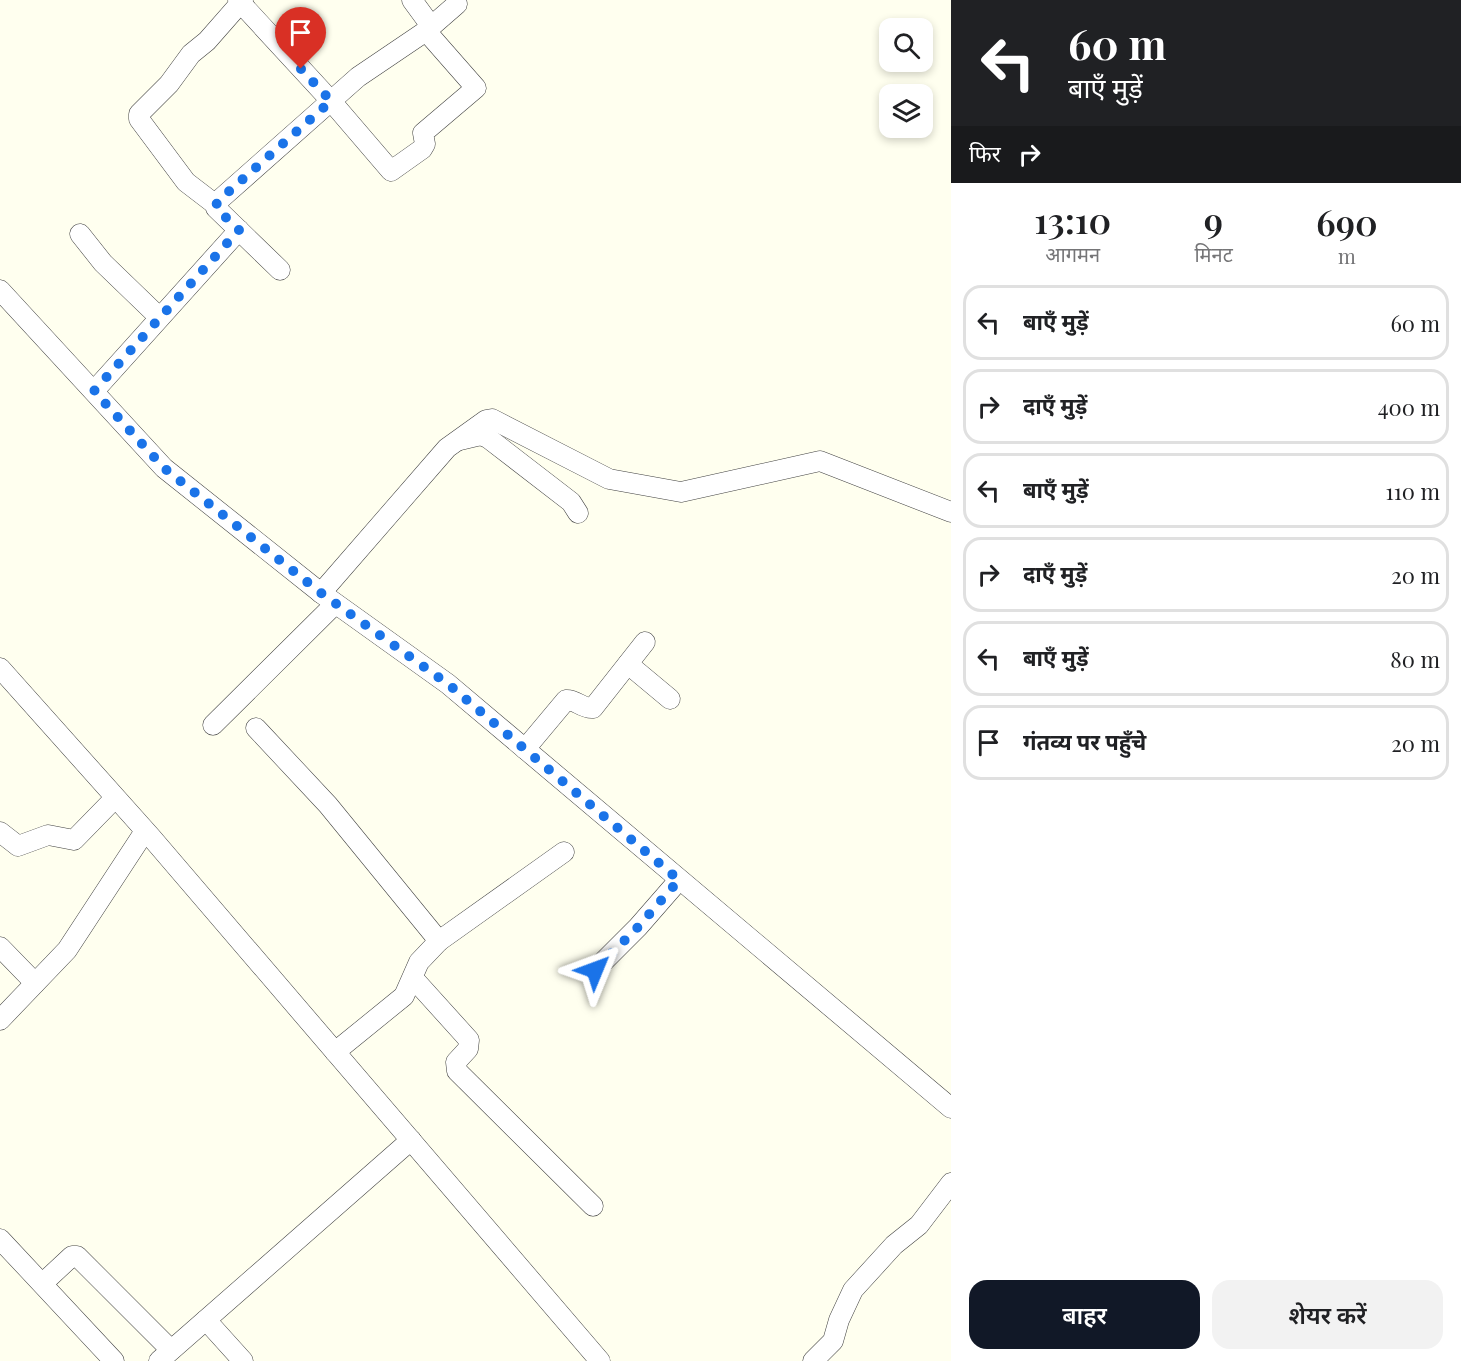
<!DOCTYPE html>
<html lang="hi">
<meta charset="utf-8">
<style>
:root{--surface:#fff;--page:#f2f2f2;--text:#202124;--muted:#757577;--line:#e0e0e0;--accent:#111827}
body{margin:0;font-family:"Playfair Display","Noto Sans Devanagari",serif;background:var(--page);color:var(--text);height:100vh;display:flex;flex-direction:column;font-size:22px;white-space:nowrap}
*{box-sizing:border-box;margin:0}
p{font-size:20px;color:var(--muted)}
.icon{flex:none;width:33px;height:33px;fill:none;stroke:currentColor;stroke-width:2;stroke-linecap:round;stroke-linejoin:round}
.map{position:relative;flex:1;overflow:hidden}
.details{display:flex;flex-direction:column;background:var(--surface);width:510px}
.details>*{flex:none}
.guide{background:#202124;color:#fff;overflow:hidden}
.controls{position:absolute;left:879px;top:18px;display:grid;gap:12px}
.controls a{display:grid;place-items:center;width:54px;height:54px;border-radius:12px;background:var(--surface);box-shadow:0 3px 9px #0003;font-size:30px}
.pin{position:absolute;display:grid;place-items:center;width:51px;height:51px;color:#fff;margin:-62px -26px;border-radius:50% 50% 50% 0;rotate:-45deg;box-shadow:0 0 6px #0007}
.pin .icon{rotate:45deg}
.me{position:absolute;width:66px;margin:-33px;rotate:46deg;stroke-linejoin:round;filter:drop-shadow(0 0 4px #0008)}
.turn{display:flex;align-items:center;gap:21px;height:126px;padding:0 18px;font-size:27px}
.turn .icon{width:78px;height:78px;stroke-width:2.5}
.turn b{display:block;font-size:42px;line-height:51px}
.then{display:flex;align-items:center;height:57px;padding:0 18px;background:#0003;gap:12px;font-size:22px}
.eta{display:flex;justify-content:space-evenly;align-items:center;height:102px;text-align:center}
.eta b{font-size:36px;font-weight:600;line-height:42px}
.button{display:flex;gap:12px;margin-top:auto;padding:12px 18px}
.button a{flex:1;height:69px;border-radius:18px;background:var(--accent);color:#fff;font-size:24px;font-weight:600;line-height:69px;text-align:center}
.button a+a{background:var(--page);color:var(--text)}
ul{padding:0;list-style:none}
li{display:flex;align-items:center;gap:18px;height:75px;margin:0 12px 9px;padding:0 6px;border:3px solid var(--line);border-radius:18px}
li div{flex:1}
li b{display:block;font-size:22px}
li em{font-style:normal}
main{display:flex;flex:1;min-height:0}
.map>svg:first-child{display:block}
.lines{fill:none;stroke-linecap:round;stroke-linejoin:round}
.minor-casing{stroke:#414141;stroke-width:21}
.minor{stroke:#fff;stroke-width:20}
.route{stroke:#1a73e8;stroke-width:10;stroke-dasharray:0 18}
</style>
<main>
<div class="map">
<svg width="951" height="1361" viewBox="0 0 951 1361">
<rect width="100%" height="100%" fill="#ffffef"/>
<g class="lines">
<defs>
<g id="minor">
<polyline points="238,0 331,101 391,171 422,149 425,144 423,133 476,88 426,31"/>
<polyline points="412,0 431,26"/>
<polyline points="216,205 186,182 139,119 139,114 169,84 191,54 207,41 243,0"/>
<polyline points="80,234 103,263 159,317"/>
<polyline points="280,270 216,208 217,202 358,77 426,31 457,4"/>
<polyline points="0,290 164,468 321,593 448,684 951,1108"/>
<polyline points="94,391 239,230"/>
<polyline points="460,440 481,435 488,438 571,502 578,513"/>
<polyline points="321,593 447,448 486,420 492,419 609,479 681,492 820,461 951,512"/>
<polyline points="628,664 670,699"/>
<polyline points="0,668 151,837 600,1361"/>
<polyline points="213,725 335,604"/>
<polyline points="256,728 328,805 439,941"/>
<path d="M 525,749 L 566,700 C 576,699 582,709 593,708 L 645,642"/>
<polyline points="0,832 18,846 48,835 74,840 115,798"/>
<polyline points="0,947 35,983"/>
<polyline points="595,970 638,927 679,880"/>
<polyline points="413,978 469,1040 468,1049 456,1062 457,1071 593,1206"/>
<polyline points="0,1020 67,950 145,831"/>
<polyline points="335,1052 404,996 419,962 439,941 564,852"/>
<polyline points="0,1239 114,1361"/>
<polyline points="43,1283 72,1256 77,1256 171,1350"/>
<polyline points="206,1320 243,1361"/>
<polyline points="159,1361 411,1140"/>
<polyline points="813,1361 833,1341 839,1320 853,1290 894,1245 919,1225 951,1183"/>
</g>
</defs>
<!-- minor casing -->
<use href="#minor" class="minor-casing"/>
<!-- minor -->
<use href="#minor" class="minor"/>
</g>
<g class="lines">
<!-- route -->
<polyline class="route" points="301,69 331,101 217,202 216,208 239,230 94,391 164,468 321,593 448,684 679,880 638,927 595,970"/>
</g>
</svg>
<div class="controls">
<a><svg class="icon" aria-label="search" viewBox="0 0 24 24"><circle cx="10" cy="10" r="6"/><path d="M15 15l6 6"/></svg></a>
<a><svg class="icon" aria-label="layers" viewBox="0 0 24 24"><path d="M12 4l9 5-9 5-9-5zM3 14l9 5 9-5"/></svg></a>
</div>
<div class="pin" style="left:301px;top:69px;background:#d93025"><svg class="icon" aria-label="arrive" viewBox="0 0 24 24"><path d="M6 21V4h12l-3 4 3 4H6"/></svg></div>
<svg class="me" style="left:595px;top:970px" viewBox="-20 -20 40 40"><path d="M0-17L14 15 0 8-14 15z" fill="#1a73e8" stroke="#fff" stroke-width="4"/></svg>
</div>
<section class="details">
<div class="guide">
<div class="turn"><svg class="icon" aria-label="left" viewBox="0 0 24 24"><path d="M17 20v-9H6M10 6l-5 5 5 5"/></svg><div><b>60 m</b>बाएँ मुड़ें</div></div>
<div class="then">फिर<svg class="icon" aria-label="right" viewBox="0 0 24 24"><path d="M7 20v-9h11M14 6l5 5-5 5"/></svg></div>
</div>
<div class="eta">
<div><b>13:10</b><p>आगमन</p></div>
<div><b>9</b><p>मिनट</p></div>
<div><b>690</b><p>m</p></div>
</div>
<ul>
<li><svg class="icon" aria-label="left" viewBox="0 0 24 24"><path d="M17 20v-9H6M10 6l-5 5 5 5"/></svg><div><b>बाएँ मुड़ें</b></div><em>60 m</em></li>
<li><svg class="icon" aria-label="right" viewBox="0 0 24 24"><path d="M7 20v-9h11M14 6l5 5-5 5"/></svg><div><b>दाएँ मुड़ें</b></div><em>400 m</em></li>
<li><svg class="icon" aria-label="left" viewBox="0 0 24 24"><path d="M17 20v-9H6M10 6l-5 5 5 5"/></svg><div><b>बाएँ मुड़ें</b></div><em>110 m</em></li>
<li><svg class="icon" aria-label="right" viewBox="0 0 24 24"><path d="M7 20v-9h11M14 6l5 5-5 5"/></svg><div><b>दाएँ मुड़ें</b></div><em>20 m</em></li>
<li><svg class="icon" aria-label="left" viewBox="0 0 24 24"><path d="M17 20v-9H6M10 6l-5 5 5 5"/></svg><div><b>बाएँ मुड़ें</b></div><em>80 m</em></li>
<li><svg class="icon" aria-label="arrive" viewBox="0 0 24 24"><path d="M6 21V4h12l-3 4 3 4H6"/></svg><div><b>गंतव्य पर पहुँचे</b></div><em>20 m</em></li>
</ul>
<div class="button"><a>बाहर</a><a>शेयर करें</a></div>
</section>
</main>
